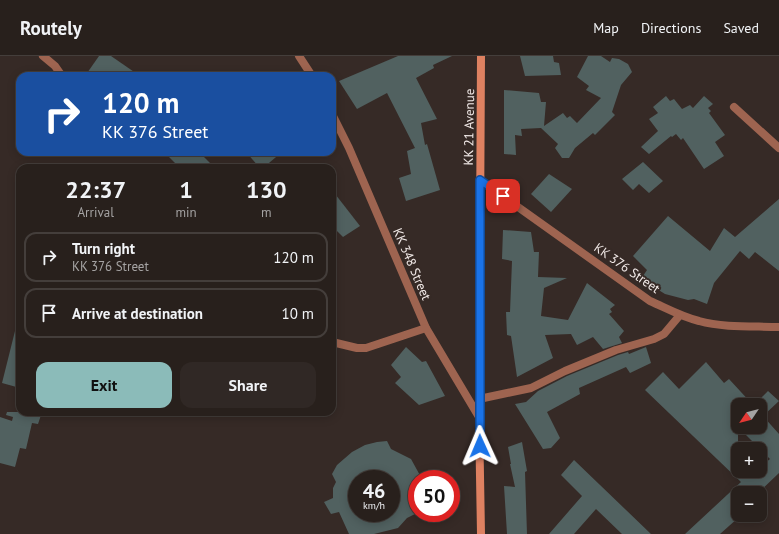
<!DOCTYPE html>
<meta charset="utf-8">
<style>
:root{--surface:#28201c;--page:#302825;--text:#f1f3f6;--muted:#a5a3a3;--line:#443e3b;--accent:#8bbbb9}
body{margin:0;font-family:"PT Sans",sans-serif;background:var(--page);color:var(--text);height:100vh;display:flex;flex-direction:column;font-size:15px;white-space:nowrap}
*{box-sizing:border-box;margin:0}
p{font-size:13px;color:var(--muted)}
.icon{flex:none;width:22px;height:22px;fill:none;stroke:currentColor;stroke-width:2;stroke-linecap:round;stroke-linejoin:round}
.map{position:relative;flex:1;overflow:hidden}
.details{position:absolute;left:16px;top:108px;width:320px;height:252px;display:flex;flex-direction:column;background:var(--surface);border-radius:12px;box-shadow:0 2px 10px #0003,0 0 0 1px var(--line)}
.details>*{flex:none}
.banner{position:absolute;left:16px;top:16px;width:320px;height:84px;border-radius:12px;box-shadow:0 2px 10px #0003,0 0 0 1px var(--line);background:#1a4fa0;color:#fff;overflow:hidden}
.needle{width:26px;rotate:235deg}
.fabs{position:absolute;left:731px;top:342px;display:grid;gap:8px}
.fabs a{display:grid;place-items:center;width:36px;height:36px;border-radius:8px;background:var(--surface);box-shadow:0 2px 10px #0003,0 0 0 1px var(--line);font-size:20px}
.speed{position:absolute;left:348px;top:414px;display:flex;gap:8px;font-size:20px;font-weight:700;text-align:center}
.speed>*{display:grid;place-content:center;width:52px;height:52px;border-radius:50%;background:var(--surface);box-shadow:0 2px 10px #0003,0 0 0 1px var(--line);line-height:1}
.speed small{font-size:10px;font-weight:400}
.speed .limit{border:6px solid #d22;background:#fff;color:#111}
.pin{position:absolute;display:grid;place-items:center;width:34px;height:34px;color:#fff;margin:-17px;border-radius:8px;box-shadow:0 2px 6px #0006}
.me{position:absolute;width:44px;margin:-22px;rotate:359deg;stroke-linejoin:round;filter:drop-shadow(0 0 3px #0008)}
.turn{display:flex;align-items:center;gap:14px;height:84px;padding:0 20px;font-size:18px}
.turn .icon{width:52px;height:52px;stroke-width:2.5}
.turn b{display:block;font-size:28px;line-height:34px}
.eta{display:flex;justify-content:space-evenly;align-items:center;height:68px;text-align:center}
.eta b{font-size:24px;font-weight:700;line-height:28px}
.primary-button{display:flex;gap:8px;margin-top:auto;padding:8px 20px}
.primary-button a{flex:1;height:46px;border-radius:12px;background:var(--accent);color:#111;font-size:16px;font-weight:700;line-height:46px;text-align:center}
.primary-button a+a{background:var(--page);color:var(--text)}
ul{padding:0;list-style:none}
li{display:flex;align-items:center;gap:12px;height:50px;margin:0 8px 6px;padding:0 12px;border:2px solid var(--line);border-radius:12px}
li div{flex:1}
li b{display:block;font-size:15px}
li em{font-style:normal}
header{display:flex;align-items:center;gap:24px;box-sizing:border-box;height:56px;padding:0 20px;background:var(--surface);border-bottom:1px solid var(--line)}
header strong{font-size:19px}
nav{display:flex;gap:22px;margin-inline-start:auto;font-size:14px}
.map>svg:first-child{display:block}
.building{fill:#516160;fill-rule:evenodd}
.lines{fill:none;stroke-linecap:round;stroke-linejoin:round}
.lane{stroke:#9e6450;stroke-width:8}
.street{stroke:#9e6450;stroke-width:8}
.secondary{stroke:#de8161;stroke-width:8}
.route-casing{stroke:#114b97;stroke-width:10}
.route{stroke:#1a73e8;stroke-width:7}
.labels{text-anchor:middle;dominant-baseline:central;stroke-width:4;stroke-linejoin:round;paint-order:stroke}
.street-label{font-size:13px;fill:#f2eae8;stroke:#362a26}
</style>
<header>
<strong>Routely</strong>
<nav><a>Map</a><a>Directions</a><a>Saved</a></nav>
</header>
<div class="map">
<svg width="779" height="478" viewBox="0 0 779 478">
<rect width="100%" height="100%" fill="#362a26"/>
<!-- building -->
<g class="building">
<polygon points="99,0 111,0 140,20 85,20"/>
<polygon points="398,0 452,0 433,9 434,12 416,22 437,63 421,67 425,89 427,88 440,134 406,145 399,122 411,118 407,95 415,92 387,37 357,53 339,25"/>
<polygon points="520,0 553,0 554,6 559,7 561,19 525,20"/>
<polygon points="588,0 601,0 610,6 612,2 619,3 628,8 632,16 621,29 612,56 615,59 595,79 593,77 575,92 569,102 562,102 555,92 558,88 541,72 521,73 522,80 515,79 516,99 504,98 504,34 539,37 541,46 546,46 544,70 563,57 567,62 570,60 577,67 601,42 586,34 589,30 577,21"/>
<polygon points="666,40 670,45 674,43 682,53 690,49 693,52 704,40 713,48 708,52 711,55 709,57 725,79 715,86 724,100 704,113 683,82 681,84 676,78 672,81 671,80 649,98 641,91 658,75 649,63 658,57 653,51"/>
<polygon points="164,96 199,96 215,112 180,112"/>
<polygon points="246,96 282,96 263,112 260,112"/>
<polygon points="643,106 663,125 649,137 639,128 633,134 622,123"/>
<polygon points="549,118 572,133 551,156 531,138"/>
<polygon points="332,134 360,170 343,181 332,170"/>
<polygon points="779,143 779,215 755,196 749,203 740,195 714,227 707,248 694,243 688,244 665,238 641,223 647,214 633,200 668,160 710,195 724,172 735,181"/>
<polygon points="503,174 531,176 534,196 539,196 538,221 567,222 544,232 541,260 568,264 587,227 615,249 610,253 612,256 609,258 624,275 619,281 622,287 603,293 593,281 577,289 571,278 545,279 553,302 517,321 511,280 507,279 506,256 510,256 512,205 502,203"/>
<polygon points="16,271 20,271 20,332 2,327"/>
<polygon points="406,291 422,306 426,305 445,340 419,349 395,327 401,321 391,309"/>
<polygon points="646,291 651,307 630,317 626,311 579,332 580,338 547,356 560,382 551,392 543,393 515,348 526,346 538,335 567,320 618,299 628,296 629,298"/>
<polygon points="706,306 724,327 729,323 753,349 738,349 738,415 760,415 760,411 770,403 738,371 760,371 760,343 768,335 779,345 763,360 779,378 779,417 758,437 738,437 738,462 720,478 685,478 741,426 645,334 663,316 679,333"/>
<polygon points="7,356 42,356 38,368 32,367 26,393 20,392 15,411 0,407 0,361 12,365 13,361 6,359"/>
<path d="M 387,385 L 391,393 L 411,403 L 422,423 L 417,423 L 417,457 L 407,462 L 398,472 L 374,478 L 349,478 L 339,456 L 331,458 L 324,446 L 333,442 L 333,432 L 336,426 L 332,418 L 337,409 L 352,396 L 365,389 L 377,386 ZM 357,423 L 391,423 L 391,457 L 357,457 Z"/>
<polygon points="522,386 527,415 525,416 527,478 507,478 504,430 515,431 510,408 511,408 508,391"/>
<polygon points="574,404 651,478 622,478 596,453 574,478 549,478 582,440 561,419"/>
</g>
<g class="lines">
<!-- lane -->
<polyline class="lane" points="43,0 55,10 62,20"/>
<!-- street -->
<g class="street">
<polyline points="299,0 312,20"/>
<polyline points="734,51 779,92"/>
<polyline points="332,58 349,92 426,272 479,361"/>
<path d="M 480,124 L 650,245 C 666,252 682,261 699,265 C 724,272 753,270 779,271"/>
<polyline points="332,286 357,292 366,292 426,272"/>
<polyline points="479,343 531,332 565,315 616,294 654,283 664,278 680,259"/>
</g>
<!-- secondary -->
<polyline class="secondary" points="481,478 479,361 481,0"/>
</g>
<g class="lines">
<defs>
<polyline id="route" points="480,390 480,124 503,140"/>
</defs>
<!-- route casing -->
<use href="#route" class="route-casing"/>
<!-- route -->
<use href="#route" class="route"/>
</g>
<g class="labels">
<!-- street labels -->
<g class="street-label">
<text transform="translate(469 71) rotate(-89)">KK 21 Avenue</text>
<text transform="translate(412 208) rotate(67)">KK 348 Street</text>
<text transform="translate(627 212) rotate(35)">KK 376 Street</text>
</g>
</g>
</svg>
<div class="fabs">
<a><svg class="needle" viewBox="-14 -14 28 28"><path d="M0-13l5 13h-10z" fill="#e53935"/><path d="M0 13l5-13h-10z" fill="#a5a3a3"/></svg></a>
<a>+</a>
<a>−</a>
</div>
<div class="speed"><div>46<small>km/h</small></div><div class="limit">50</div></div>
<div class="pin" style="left:503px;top:140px;background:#d93025"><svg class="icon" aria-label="arrive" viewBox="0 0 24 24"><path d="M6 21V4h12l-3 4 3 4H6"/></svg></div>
<svg class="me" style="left:480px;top:390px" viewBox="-20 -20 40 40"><path d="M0-17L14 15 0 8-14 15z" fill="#1a73e8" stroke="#fff" stroke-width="4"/></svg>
<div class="banner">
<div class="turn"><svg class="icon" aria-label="right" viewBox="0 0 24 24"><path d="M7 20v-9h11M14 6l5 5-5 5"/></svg><div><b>120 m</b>KK 376 Street</div></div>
</div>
<section class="details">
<div class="eta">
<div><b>22:37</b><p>Arrival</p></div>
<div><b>1</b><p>min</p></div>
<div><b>130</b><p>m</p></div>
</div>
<ul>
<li><svg class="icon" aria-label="right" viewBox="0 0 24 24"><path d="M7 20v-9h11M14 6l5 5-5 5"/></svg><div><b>Turn right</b><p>KK 376 Street</p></div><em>120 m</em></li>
<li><svg class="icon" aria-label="arrive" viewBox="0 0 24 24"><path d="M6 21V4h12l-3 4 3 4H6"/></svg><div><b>Arrive at destination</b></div><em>10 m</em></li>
</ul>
<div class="primary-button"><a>Exit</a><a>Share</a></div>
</section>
</div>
